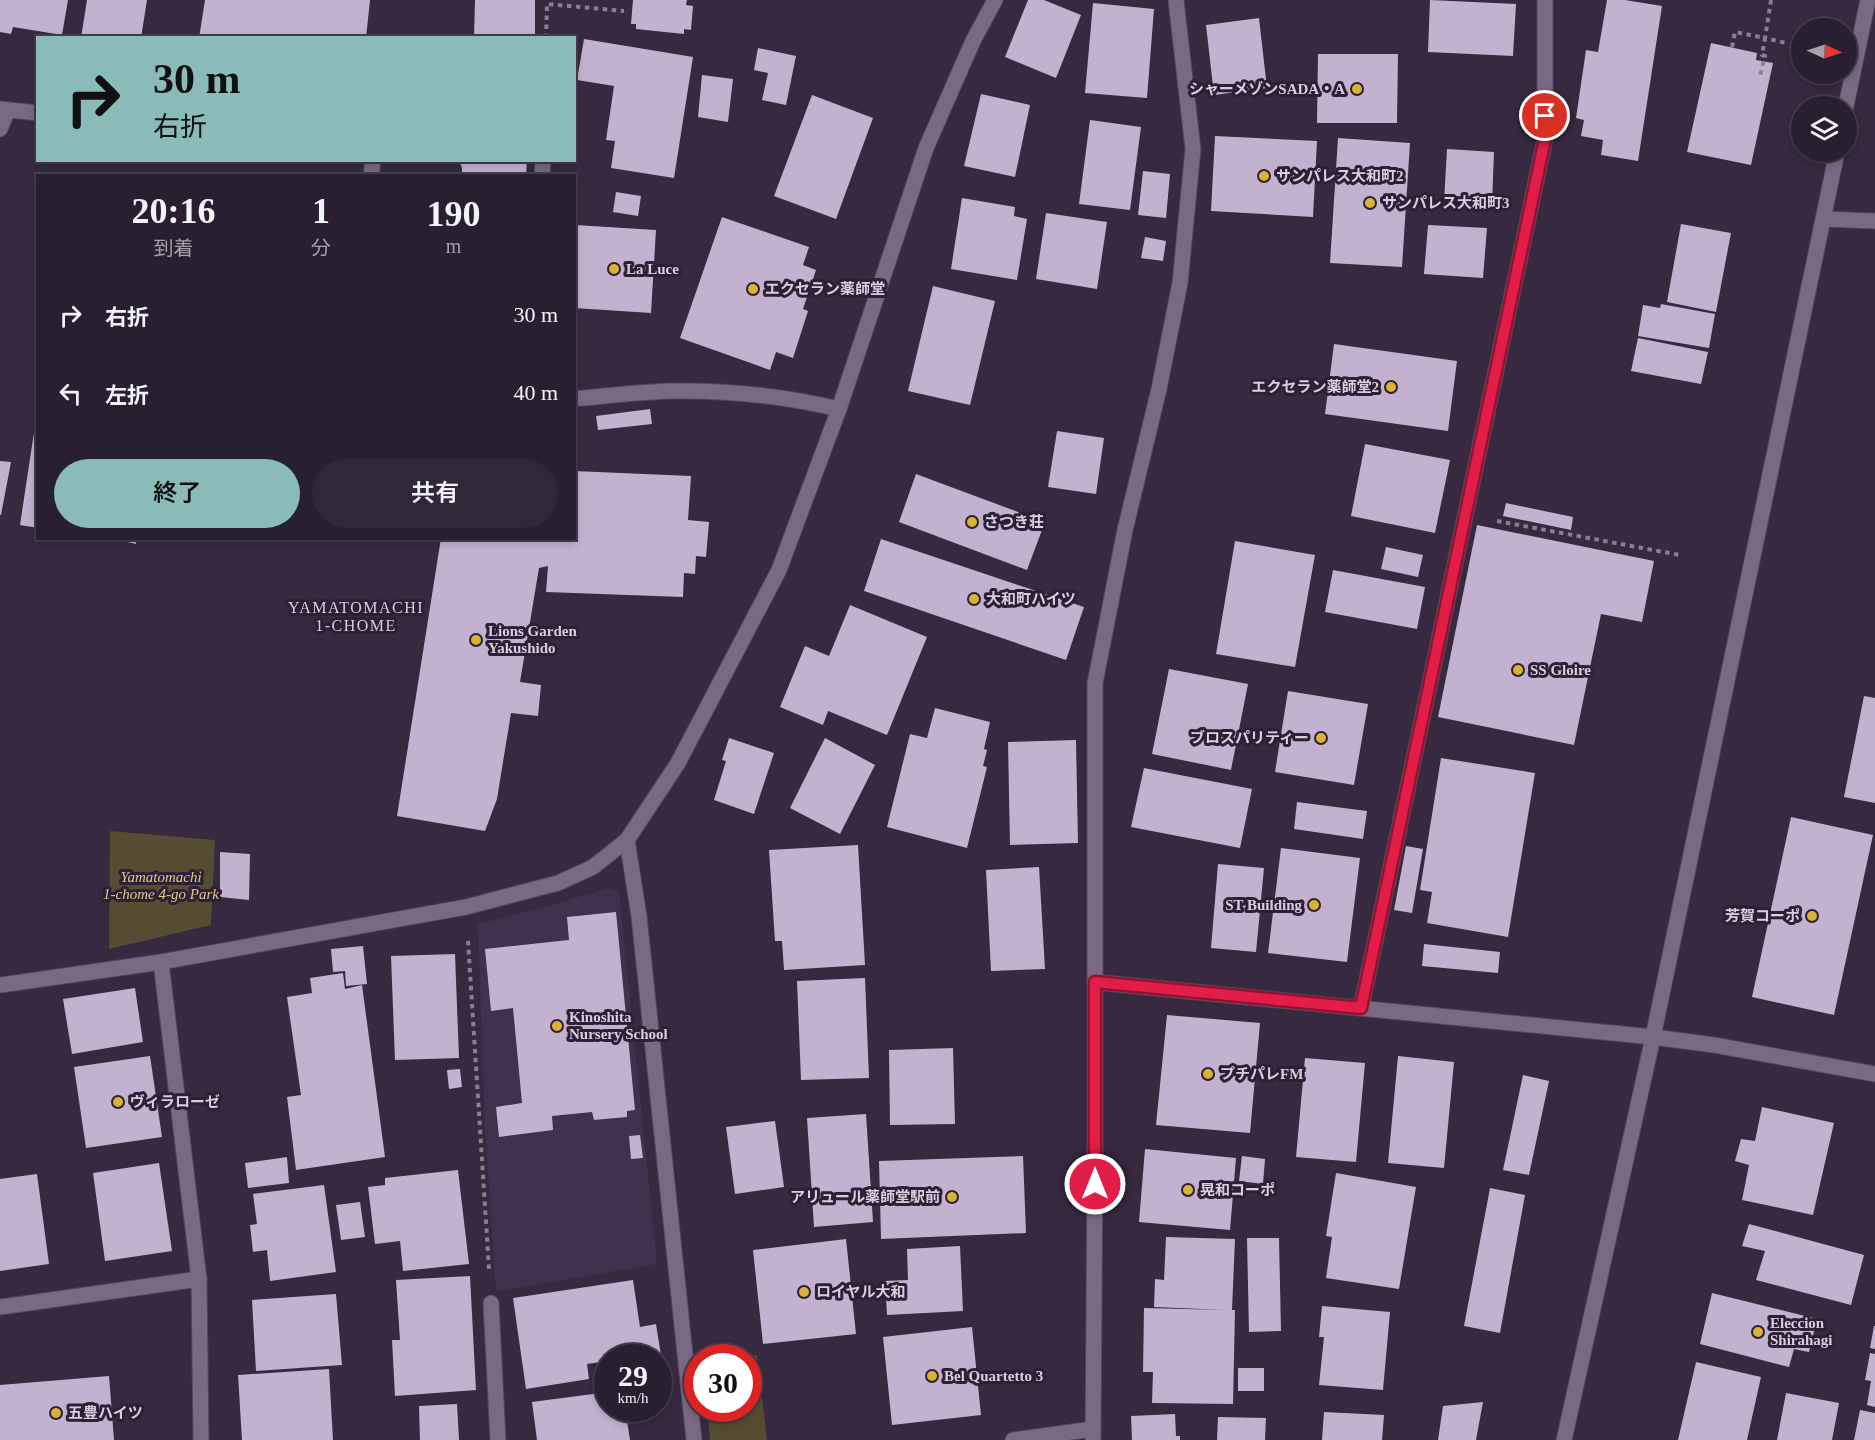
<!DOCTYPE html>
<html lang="ja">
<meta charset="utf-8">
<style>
:root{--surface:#281f30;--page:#302738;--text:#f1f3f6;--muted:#a5a2ab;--line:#443d4c;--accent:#8bbbb9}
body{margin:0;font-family:"Times New Roman","Noto Sans JP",serif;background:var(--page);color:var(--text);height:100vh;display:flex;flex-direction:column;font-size:22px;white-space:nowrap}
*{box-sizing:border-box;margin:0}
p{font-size:20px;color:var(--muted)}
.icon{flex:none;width:33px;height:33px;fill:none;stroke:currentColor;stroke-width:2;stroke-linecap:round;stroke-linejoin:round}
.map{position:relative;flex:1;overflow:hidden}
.drawer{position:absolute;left:36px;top:174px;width:540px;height:366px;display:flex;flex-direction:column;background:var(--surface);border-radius:0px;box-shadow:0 3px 9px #0003,0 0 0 2px var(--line)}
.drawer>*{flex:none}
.banner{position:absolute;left:36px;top:36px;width:540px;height:126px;border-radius:0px;box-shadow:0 3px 9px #0003,0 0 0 2px var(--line);background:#8bbbb9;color:#111;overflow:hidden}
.needle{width:39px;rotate:93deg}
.tools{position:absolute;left:1791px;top:18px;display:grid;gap:12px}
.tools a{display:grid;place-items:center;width:66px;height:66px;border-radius:50%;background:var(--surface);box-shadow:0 3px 9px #0003,0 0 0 2px var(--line);font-size:30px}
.speed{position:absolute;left:594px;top:1344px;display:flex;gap:12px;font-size:30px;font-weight:700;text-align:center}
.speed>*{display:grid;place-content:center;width:78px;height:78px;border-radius:50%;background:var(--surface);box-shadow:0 3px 9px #0003,0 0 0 2px var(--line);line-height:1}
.speed small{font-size:15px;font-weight:400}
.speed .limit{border:9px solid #d22;background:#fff;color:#111}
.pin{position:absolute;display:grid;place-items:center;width:51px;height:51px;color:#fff;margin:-26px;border:3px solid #fff;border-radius:50%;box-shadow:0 2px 6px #0007}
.me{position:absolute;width:66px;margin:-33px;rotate:0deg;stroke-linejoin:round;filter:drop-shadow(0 0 4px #0008)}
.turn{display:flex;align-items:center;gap:21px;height:126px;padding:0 18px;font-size:27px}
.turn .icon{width:78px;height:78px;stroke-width:2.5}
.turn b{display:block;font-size:42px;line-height:51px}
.eta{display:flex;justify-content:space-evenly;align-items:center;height:102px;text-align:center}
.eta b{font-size:36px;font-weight:600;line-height:42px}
.cta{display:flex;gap:12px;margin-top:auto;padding:12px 18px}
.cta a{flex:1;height:69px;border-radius:36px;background:var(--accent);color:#111;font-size:24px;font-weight:600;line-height:69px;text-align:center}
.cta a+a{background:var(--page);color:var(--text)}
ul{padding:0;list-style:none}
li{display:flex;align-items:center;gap:18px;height:78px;padding:0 18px}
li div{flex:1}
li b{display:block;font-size:22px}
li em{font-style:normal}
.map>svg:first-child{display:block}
.built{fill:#42314e}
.green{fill:#554c32}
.building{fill:#c2b1cf}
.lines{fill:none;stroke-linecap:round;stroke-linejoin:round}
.service-casing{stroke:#52465a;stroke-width:17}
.minor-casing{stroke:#52465a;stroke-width:17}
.tertiary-casing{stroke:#52465a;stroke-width:17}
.path{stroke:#897f92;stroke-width:4;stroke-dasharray:4.5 4.5;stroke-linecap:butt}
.service{stroke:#796984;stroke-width:15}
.minor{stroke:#796984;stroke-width:15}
.tertiary{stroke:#796984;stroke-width:15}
.route-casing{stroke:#92132f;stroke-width:15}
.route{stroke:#e11d48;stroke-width:10}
.poi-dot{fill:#dbb233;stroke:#2c1f36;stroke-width:2}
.labels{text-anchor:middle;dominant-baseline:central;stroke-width:6;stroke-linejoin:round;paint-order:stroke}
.poi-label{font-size:15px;font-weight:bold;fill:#d7cfde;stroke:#2c1f36;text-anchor:start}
.park-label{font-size:15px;font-style:italic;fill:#e4c982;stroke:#2c1f36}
.neighbourhood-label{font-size:16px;letter-spacing:1.5px;fill:#d7cfde;stroke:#2c1f36}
</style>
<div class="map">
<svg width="1875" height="1440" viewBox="0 0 1875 1440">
<rect width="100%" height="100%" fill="#362940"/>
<!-- built -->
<polygon class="built" points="608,888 619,891 657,1264 496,1291 485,1127 478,924 552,905"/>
<!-- green -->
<g class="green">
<polygon points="110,831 215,840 211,925 109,949"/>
<polygon points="757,1355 767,1440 710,1440 707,1409 748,1408 748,1358 741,1357"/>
</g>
<!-- building -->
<g class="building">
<polygon points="0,0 68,0 62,35 13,27 11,34 0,32"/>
<polygon points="87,0 147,0 141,38 81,38"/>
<polygon points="205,0 370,0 366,38 199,38"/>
<polygon points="475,0 535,0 535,38 474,38"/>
<polygon points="633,0 687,0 686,5 693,6 691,30 684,29 684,34 636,29 636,24 631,24"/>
<polygon points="1028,0 1044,0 1081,15 1056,78 1005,57"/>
<polygon points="1430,0 1516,4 1513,56 1428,52"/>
<polygon points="1607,0 1625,0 1662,6 1638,161 1601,155 1603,140 1581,136 1584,120 1576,118 1586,50 1598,52"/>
<polygon points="1093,3 1154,9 1147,98 1085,93"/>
<polygon points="1259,18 1267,88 1214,95 1206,25"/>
<polygon points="584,39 693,57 674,178 611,168 615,141 606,140 614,86 577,80"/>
<polygon points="1711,43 1757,53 1756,60 1773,63 1751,165 1687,152"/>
<polygon points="758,48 796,56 786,105 762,100 768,73 754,70"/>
<polygon points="1318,54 1398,54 1397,123 1317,123"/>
<polygon points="702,75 733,79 728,122 698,117"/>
<polygon points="981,94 1030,105 1015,177 964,166"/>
<polygon points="812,95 873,118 836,219 774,196"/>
<polygon points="1090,120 1141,127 1130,210 1079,204"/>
<polygon points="1215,136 1317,141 1313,217 1211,211"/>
<polygon points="1338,138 1410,143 1402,267 1330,263"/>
<polygon points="1447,149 1494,152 1492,204 1444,202"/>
<polygon points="459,160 527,160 526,176 462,176 462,168"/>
<polygon points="1143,171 1170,174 1166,218 1138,215"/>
<polygon points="616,192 641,196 638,216 613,212"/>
<polygon points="962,198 1015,207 1014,216 1027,219 1017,280 951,269"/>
<polygon points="1046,213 1107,222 1097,289 1036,279"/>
<polygon points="722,217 809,247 803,265 816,270 803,309 808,311 793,358 776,352 770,370 680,338"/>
<polygon points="1681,224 1731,233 1716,312 1667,302"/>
<polygon points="575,225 656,230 651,313 574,308"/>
<polygon points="1428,225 1487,228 1483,278 1424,274"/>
<polygon points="1145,237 1166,241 1163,261 1141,258"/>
<polygon points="933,286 995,301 970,405 908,391"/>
<polygon points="1661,304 1715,314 1709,348 1638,336 1643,305 1660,308"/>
<polygon points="1638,338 1708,352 1701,384 1631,371"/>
<polygon points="1334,344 1457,361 1448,431 1325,414"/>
<polygon points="650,409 652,424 598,430 596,416"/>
<polygon points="36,419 38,419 38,528 20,525"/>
<polygon points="1057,431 1104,438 1096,494 1048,487"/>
<polygon points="1365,444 1450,460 1435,533 1351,516"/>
<polygon points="0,461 11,462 1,515 0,515"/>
<polygon points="574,471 691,476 688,520 709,522 706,557 696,556 695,574 684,573 683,597 546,592 548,566 539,568 520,682 541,685 538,716 511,713 497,799 485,831 397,816 441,538 574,538"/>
<polygon points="916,474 1045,522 1027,570 899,522"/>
<polygon points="1506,503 1573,517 1571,530 1503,516"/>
<polygon points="1477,525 1654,561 1642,622 1601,614 1574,745 1438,717"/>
<polygon points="110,538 136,538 136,544"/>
<polygon points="881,539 1084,607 1066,660 864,591"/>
<polygon points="1235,541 1315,555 1295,667 1216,654"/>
<polygon points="1386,547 1423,555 1418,577 1381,569"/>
<polygon points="1333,570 1425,587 1417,629 1325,612"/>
<polygon points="850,605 927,637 887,735 828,711 823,725 780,707 805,646 829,656"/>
<polygon points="1169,669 1248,684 1231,770 1152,754"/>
<polygon points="1288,691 1368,704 1354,785 1275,772"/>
<polygon points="1864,696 1875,698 1875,803 1844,797"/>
<polygon points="935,708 990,722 984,749 987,750 983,766 987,767 967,848 887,827 910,734 927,738"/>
<polygon points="729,738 774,753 754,814 714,800 726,761 722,760"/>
<polygon points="825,738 875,765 840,834 790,808"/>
<polygon points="1076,740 1078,843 1010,845 1008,742"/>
<polygon points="1441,758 1535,773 1508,937 1427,923 1432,892 1420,890"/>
<polygon points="1144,768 1252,789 1240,848 1131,827"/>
<polygon points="1297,802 1367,811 1363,839 1294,829"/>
<polygon points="1791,817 1873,835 1834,1015 1752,997"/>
<polygon points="858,845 865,965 784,970 782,941 775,941 769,850"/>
<polygon points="1406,846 1423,849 1412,913 1394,910"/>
<polygon points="1281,848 1360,858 1347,962 1268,953"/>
<polygon points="220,852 250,854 249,900 220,897"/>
<polygon points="1218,864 1264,868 1256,952 1211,948"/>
<polygon points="1039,867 1045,969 991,971 986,870"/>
<polygon points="616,912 635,1110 627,1111 627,1117 594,1120 592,1112 552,1116 553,1130 499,1137 496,1107 522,1103 513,1008 491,1011 485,949 569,940 567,917"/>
<polygon points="1424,944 1500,952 1498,973 1422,966"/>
<polygon points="363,946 367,984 346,986 345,971 333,972 331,949"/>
<polygon points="455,954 459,1058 395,1060 391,956"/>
<polygon points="343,973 345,989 362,985 385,1157 296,1170 287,1097 301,1095 287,997 312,993 310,978"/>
<polygon points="865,978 869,1078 801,1080 797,981"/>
<polygon points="135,988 143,1042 72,1054 63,999"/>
<polygon points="1167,1015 1260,1023 1250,1133 1156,1125"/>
<polygon points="953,1048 955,1124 890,1125 889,1050"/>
<polygon points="150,1056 162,1137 86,1148 74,1067"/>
<polygon points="1398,1056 1454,1062 1444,1168 1388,1163"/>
<polygon points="1305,1058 1365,1063 1356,1162 1296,1157"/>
<polygon points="460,1069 462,1087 449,1089 447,1070"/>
<polygon points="1523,1075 1549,1081 1529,1175 1503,1170"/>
<polygon points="1762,1107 1834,1123 1813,1215 1742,1200 1749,1165 1735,1161 1741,1139 1755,1141"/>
<polygon points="866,1114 873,1222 814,1227 807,1118"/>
<polygon points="775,1121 784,1187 735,1194 726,1127"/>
<polygon points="640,1135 643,1158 631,1159 629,1136"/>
<polygon points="1145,1149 1236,1158 1230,1230 1139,1222"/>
<polygon points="1023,1156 1026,1233 881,1239 879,1161"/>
<polygon points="1242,1156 1265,1159 1263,1184 1239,1181"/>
<polygon points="287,1157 289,1183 248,1188 245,1163"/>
<polygon points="159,1163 172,1251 105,1261 93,1173"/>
<polygon points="458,1170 469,1264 403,1271 400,1241 375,1244 368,1187 385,1185 385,1178"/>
<polygon points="1336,1173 1416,1187 1399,1289 1326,1278 1332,1237 1326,1236"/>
<polygon points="37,1174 49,1264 0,1271 0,1179"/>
<polygon points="324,1185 336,1272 270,1281 267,1250 253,1252 250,1225 257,1224 253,1194"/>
<polygon points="1490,1188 1525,1195 1500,1333 1464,1326"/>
<polygon points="360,1202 365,1237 341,1240 336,1205"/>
<polygon points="1749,1224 1864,1255 1851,1305 1756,1280 1765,1251 1742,1246"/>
<polygon points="1166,1237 1235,1239 1232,1310 1235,1310 1233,1404 1152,1403 1153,1372 1143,1372 1144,1308 1226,1310 1154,1307 1155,1279 1164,1280"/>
<polygon points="1247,1238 1279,1238 1281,1331 1249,1332"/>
<polygon points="846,1239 856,1334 763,1344 753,1250"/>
<polygon points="960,1246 963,1311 887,1315 885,1281 908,1280 907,1249"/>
<polygon points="470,1276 476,1390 395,1396 392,1340 400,1340 396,1280"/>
<polygon points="633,1280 640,1327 656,1324 663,1368 658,1369 658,1358 608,1358 608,1361 587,1364 589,1379 526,1389 513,1298"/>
<polygon points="1712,1293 1817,1319 1809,1352 1794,1349 1789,1367 1700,1344"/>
<polygon points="336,1294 342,1365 256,1371 252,1300"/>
<polygon points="1322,1306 1390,1312 1383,1390 1319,1385 1324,1337 1319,1337"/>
<polygon points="1874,1326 1875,1326 1875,1349 1870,1348"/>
<polygon points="972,1327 981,1415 892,1425 883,1337"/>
<polygon points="1870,1353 1875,1354 1875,1407 1867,1405 1871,1381 1865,1380"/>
<polygon points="1696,1362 1761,1377 1747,1440 1678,1440"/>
<rect x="1238" y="1368" width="26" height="23"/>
<polygon points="329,1369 333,1440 242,1440 238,1375"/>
<polygon points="669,1372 673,1390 658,1392 658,1374"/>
<polygon points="109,1376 114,1440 0,1440 0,1385"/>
<polygon points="608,1392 608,1408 625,1408 630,1440 537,1440 532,1402"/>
<polygon points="1786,1393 1839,1403 1832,1440 1777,1440"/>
<polygon points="1483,1402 1476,1440 1438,1440 1443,1406"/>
<polygon points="457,1404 459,1440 420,1440 419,1406"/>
<polygon points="1860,1410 1875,1413 1875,1440 1854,1440"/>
<polygon points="1324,1412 1384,1415 1382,1440 1322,1440"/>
<polygon points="1175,1414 1176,1436 1180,1436 1180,1440 1132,1440 1131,1416"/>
<polygon points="1218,1417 1266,1418 1265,1440 1217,1440"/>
</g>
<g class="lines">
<defs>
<g id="service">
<polyline points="0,109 38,113"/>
<polyline points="0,129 8,110"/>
<polyline points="371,176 373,160"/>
<polyline points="542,176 543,160"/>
<path d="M 574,399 C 606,396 639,392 671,391 C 727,390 784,396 839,409"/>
</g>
<g id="minor">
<polyline points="1824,219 1875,221"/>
<polyline points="627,840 639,916 694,1440"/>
<polyline points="161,962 199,1279 201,1440"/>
<polyline points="0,985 161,962 466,907 558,883 593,867 627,840 678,763 779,570 839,409 926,148 973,41 995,0"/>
<polyline points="1361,1008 1545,139 1545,0"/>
<polyline points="491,1303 498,1440"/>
<polyline points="0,1307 199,1279"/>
<polyline points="1013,1440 1093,1429"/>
<polyline points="1093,1440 1095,1161 1095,683 1125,530 1159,389 1180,283 1193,149 1176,0"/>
</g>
<g id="tertiary">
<polyline points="1846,106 1868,0"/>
<polyline points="1095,982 1653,1037 1714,1045 1875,1074"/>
<polyline points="1564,1440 1653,1037 1837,152"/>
</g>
</defs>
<!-- service casing -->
<use href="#service" class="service-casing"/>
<!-- minor casing -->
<use href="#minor" class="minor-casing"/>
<!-- tertiary casing -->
<use href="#tertiary" class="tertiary-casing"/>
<!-- path -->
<g class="path">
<polyline points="1771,0 1765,38 1786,43"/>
<polyline points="546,38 547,4 624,11"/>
<polyline points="1732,47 1735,32 1765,38 1762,55 1765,56 1760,76"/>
<polyline points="1497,521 1680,555"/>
<polyline points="468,941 489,1269"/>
</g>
<!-- service -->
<use href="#service" class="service"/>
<!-- minor -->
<use href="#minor" class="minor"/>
<!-- tertiary -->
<use href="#tertiary" class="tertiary"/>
</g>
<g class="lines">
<defs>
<polyline id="route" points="1095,1184 1095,982 1361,1008 1545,139 1545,116"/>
</defs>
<!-- route casing -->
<use href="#route" class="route-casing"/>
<!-- route -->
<use href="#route" class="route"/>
</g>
<!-- markers -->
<g class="poi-dot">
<circle cx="1357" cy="89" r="6"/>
<circle cx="1264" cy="176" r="6"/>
<circle cx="1370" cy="203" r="6"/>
<circle cx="614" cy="269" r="6"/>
<circle cx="753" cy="289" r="6"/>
<circle cx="1391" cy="387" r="6"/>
<circle cx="972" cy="522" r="6"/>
<circle cx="974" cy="599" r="6"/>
<circle cx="476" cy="640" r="6"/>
<circle cx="1518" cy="670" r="6"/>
<circle cx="1321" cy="738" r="6"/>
<circle cx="1314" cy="905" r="6"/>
<circle cx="1812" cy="916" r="6"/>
<circle cx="557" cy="1026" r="6"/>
<circle cx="1208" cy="1074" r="6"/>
<circle cx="118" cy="1102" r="6"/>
<circle cx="1188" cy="1190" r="6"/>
<circle cx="952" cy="1197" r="6"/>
<circle cx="804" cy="1292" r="6"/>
<circle cx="1758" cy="1332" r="6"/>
<circle cx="932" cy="1376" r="6"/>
<circle cx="56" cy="1413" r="6"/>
</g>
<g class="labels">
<!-- poi labels -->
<g class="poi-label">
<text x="1345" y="89" text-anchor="end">シャーメゾンSADA・A</text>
<text x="1276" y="176">サンパレス大和町2</text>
<text x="1382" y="203">サンパレス大和町3</text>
<text x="626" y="269">La Luce</text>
<text x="765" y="289">エクセラン薬師堂</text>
<text x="1379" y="387" text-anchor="end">エクセラン薬師堂2</text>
<text x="984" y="522">さつき荘</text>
<text x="986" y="599">大和町ハイツ</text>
<text x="488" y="631">Lions Garden<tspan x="488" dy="17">Yakushido</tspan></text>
<text x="1530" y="670">SS Gloire</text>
<text x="1309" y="738" text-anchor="end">ブロスパリティー</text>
<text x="1302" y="905" text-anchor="end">ST Building</text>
<text x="1800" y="916" text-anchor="end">芳賀コーポ</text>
<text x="569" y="1017">Kinoshita<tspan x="569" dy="17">Nursery School</tspan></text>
<text x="1220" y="1074">プチパレFM</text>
<text x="130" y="1102">ヴィラローゼ</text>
<text x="1200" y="1190">晃和コーポ</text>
<text x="940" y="1197" text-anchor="end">アリュール薬師堂駅前</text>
<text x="816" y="1292">ロイヤル大和</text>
<text x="1770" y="1323">Eleccion<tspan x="1770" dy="17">Shirahagi</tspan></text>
<text x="944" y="1376">Bel Quartetto 3</text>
<text x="68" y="1413">五豊ハイツ</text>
</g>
<!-- park labels -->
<g class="park-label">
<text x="161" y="877">Yamatomachi<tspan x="161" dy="17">1-chome 4-go Park</tspan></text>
</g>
<!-- neighbourhood labels -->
<g class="neighbourhood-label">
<text x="356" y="607">YAMATOMACHI<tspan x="356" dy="18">1-CHOME</tspan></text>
</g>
</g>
</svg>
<div class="tools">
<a><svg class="needle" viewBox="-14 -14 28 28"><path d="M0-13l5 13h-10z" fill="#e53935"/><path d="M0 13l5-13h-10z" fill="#a5a2ab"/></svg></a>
<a><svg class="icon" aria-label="layers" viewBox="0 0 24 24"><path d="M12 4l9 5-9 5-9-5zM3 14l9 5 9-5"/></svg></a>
</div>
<div class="speed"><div>29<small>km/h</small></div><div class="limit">30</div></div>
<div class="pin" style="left:1545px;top:116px;background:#d93025"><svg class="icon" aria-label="arrive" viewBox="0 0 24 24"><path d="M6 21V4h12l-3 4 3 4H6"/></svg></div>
<svg class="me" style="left:1095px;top:1184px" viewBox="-20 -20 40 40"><circle r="17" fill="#e11d48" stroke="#fff" stroke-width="3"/><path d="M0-11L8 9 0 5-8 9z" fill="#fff"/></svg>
<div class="banner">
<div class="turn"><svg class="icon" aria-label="right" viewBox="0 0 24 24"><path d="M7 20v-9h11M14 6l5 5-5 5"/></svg><div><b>30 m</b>右折</div></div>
</div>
<section class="drawer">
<div class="eta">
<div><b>20:16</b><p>到着</p></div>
<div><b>1</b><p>分</p></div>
<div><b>190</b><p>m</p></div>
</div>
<ul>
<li><svg class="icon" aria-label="right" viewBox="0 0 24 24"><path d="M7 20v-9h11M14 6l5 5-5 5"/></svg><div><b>右折</b></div><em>30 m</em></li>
<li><svg class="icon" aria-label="left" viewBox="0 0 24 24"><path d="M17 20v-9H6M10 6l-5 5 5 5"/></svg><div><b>左折</b></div><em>40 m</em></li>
</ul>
<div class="cta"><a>終了</a><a>共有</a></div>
</section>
</div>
